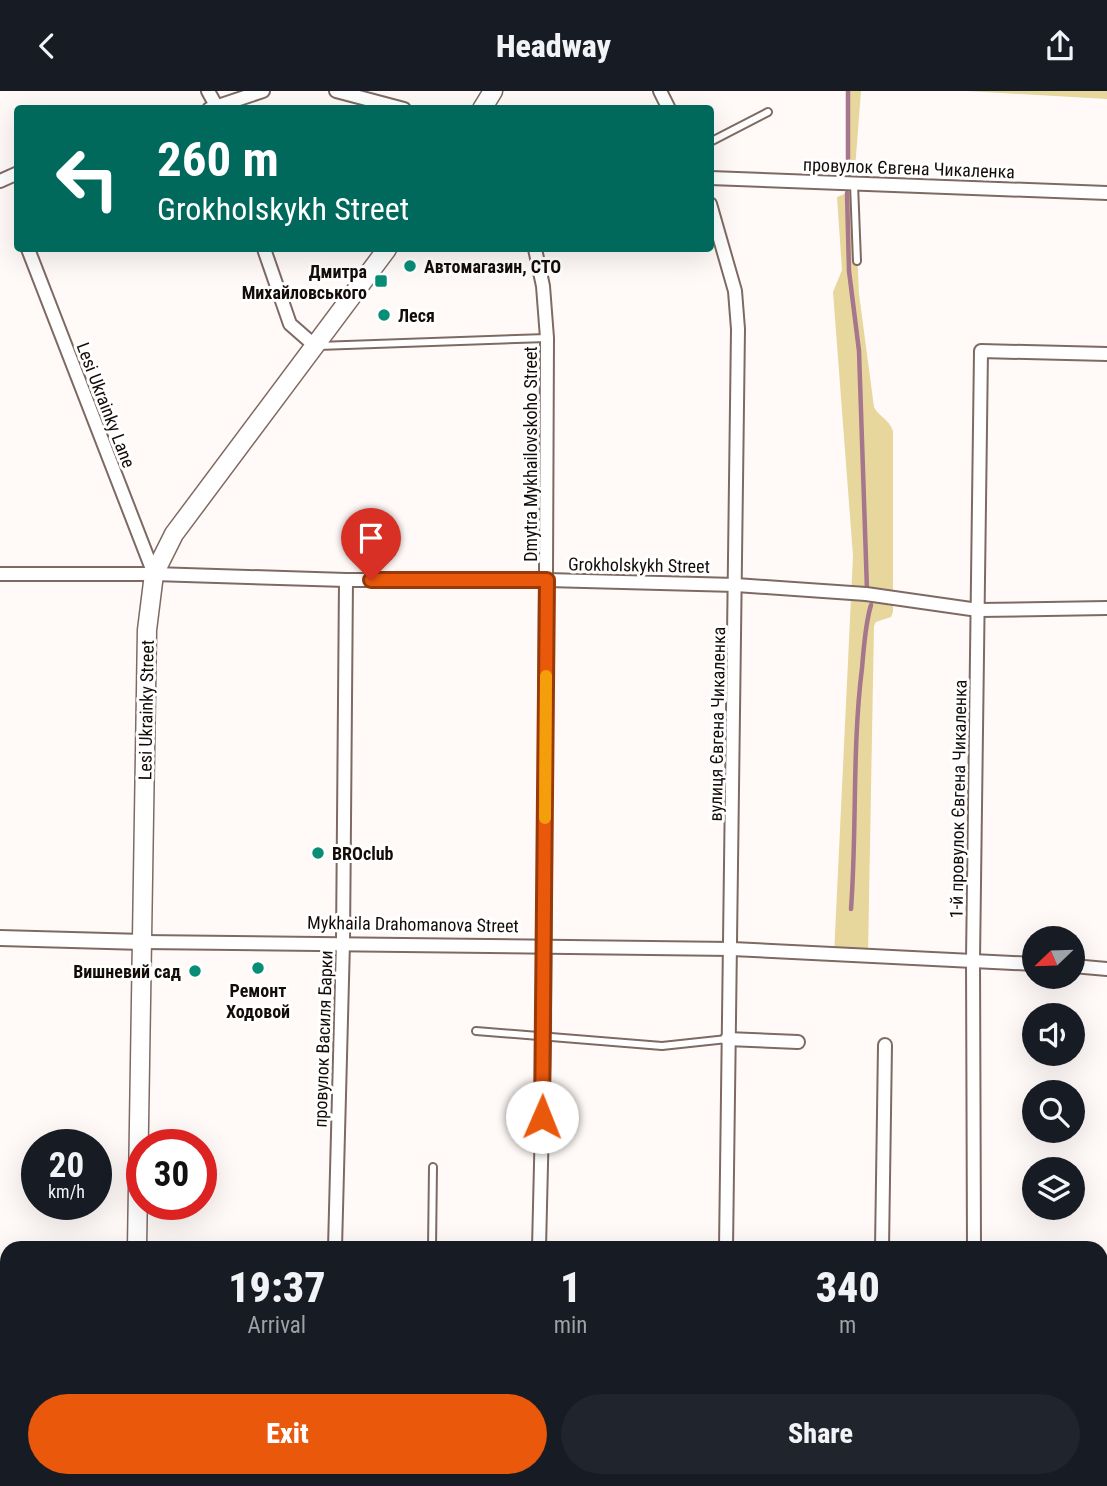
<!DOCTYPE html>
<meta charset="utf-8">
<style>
:root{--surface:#171b24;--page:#20242c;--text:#f1f3f6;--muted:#9ea1a6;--accent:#ea580c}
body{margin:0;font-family:"Roboto Condensed",sans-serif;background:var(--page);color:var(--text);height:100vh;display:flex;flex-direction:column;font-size:26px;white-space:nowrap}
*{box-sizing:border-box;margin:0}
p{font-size:23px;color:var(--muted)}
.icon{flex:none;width:38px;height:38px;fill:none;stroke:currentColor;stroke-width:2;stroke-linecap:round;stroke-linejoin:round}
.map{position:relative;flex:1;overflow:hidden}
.details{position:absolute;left:0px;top:1150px;width:1108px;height:247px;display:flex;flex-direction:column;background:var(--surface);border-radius:21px 21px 0 0;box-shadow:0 7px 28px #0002}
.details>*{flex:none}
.hud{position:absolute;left:14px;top:14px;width:700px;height:147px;border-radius:7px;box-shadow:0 7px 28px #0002;background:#00695c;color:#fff;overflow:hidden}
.needle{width:46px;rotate:247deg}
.tools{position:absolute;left:1022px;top:835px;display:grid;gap:14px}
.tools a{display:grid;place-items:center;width:63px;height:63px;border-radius:50%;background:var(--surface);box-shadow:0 7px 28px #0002;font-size:35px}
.speed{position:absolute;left:21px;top:1038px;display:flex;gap:14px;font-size:35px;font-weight:700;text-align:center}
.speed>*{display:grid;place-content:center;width:91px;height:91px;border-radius:50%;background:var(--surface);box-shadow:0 7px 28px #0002;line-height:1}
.speed small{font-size:18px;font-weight:400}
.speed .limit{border:10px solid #d22;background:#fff;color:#111}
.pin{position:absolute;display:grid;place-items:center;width:60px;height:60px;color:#fff;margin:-72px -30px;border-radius:50% 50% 50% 0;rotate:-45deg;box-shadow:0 0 7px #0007}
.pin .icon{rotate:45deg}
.me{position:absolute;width:77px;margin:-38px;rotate:1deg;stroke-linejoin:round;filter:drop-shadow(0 0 5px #0008)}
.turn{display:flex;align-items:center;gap:24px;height:147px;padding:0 28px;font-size:32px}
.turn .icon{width:91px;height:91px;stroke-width:2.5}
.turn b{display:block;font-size:49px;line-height:60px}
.eta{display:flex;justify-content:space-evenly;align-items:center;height:119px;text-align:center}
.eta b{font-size:42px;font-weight:800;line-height:49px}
.action{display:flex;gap:14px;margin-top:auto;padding:14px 28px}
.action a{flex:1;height:80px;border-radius:42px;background:var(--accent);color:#fff;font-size:28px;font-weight:800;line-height:80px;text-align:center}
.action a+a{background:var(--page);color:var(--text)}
header{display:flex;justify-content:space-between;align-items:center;height:91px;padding:0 28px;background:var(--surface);font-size:32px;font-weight:800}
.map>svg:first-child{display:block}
.grass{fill:#e7d79d}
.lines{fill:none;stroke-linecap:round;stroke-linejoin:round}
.stream{stroke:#a5768c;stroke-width:4.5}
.service-casing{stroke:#7e6a63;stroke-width:10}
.minor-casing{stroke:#7e6a63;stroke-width:16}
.tertiary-casing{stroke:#7e6a63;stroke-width:18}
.secondary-casing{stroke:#7e6a63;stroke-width:21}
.service{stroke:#fff;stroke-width:6}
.minor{stroke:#fff;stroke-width:12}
.tertiary{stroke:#fff;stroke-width:14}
.secondary{stroke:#fff;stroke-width:18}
.route-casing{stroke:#983908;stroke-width:18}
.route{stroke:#ea580c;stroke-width:12}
.slow{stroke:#f59e0b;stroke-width:12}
.poi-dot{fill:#088e76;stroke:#fff;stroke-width:2.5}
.labels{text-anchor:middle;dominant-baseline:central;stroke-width:6;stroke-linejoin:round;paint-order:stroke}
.street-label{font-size:18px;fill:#130c09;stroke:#fff}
.poi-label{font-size:18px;font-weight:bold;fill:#130c09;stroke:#fff;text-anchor:start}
</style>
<header><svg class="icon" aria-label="back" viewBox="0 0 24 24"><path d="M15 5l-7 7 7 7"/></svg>Headway<svg class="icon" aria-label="share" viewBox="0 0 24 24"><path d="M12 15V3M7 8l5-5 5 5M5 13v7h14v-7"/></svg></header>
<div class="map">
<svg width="1107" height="1395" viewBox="0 0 1107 1395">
<rect width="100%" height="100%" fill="#fffaf8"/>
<!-- grass -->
<g class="grass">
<path d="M 847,0 L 861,0 L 854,91 L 859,203 L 874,316 C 879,326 889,328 893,340 L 893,521 L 891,526 L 876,531 L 874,535 L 868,864 L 834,864 L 853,465 L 833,201 L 842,179 L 837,106 L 847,102 Z"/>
<polygon points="967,0 1107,0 1107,8"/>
</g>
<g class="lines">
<!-- stream -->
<g class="stream">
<polyline points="848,0 848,84"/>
<polyline points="847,102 849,180 859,260 867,499"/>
<path d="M 851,818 C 857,737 852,657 862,577 C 864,556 865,534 871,514"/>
</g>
<defs>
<g id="service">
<polyline points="710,51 768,21"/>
<polyline points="854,93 857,170"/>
<polyline points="318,255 547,247"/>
<polyline points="476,940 662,955 727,948"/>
<polyline points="432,1157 433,1076"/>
<polyline points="422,1395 422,1390"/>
</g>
<g id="minor">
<polyline points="208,0 218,18"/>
<polyline points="336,0 404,18"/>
<polyline points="660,0 669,18"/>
<polyline points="209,18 263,0"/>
<polyline points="710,87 1107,102"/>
<polyline points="0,90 18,82"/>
<polyline points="710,113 735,200 738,238 726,1157"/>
<polyline points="28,158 154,483"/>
<polyline points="264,158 290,233 314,254"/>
<polyline points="535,158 543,195 547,247 544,947 539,1157"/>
<polyline points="0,483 154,483 346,489 547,489 736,494 866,503 978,519 1107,517"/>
<polyline points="143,851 732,858 1034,873"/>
<polyline points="1073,875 1107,878"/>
<polyline points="727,948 798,951"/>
<polyline points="335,1157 343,851 346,489"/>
<polyline points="882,1157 885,954"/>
<polyline points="974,1157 973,868 981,260 1107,263"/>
<polyline points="1101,1173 1107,1173"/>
<polyline points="0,1223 7,1223"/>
<polyline points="883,1390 883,1395"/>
<polyline points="328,1395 328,1390"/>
<polyline points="532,1395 532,1390"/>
<polyline points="723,1395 723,1390"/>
<polyline points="967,1395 967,1390"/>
</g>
<polyline id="tertiary" points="0,847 143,851"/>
<g id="secondary">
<polyline points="482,18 493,0"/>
<polyline points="137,1157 147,539 154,483 174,443 387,158"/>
<polyline points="132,1395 133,1390"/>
</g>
</defs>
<!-- service casing -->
<use href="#service" class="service-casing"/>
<!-- minor casing -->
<use href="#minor" class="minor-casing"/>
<!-- tertiary casing -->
<use href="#tertiary" class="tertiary-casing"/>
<!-- secondary casing -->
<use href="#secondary" class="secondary-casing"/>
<!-- service -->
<use href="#service" class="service"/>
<!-- minor -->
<use href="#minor" class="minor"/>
<!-- tertiary -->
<use href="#tertiary" class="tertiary"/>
<!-- secondary -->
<use href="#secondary" class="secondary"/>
</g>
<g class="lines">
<defs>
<polyline id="route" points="371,489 547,489 542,1026"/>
</defs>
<!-- route casing -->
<use href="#route" class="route-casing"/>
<!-- route -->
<use href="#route" class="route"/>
<!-- slow -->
<polyline class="slow" points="545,727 546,585"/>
</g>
<!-- markers -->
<g class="poi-dot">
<circle cx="410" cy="175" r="7"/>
<rect x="374" y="183" width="14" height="14" rx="3.5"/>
<circle cx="384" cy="224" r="7"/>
<circle cx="318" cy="762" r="7"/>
<circle cx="258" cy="877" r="7"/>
<circle cx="195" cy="880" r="7"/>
</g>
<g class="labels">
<!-- street labels -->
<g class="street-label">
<text transform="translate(909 77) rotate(2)">провулок Євгена Чикаленка</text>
<text transform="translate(106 314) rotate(69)">Lesi Ukrainky Lane</text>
<text transform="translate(530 363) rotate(-90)">Dmytra Mykhailovskoho Street</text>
<text transform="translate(639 474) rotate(1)">Grokholskykh Street</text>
<text transform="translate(146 619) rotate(-89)">Lesi Ukrainky Street</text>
<text transform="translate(717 633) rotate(-89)">вулиця Євгена Чикаленка</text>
<text transform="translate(958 708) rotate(-89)">1-й провулок Євгена Чикаленка</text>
<text transform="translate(413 833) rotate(1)">Mykhaila Drahomanova Street</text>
<text transform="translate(323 948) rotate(-88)">провулок Василя Барки</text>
</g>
<!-- poi labels -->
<g class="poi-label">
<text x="424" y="175">Автомагазин, СТО</text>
<text x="367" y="180" text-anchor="end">Дмитра<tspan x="367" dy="21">Михайловського</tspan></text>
<text x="398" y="224">Леся</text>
<text x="332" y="762">BROclub</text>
<text x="181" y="880" text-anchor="end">Вишневий сад</text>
<text x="258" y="899" text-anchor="middle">Ремонт<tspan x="258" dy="21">Ходовой</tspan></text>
</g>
</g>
</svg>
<div class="tools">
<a><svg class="needle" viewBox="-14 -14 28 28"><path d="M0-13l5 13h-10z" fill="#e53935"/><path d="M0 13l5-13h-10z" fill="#9ea1a6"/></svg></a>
<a><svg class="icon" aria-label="sound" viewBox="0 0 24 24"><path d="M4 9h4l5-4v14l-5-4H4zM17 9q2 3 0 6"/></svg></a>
<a><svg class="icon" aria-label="search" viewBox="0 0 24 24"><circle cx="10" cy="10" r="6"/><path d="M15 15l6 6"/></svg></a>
<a><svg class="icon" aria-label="layers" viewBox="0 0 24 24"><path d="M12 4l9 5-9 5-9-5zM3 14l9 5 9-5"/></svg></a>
</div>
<div class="speed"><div>20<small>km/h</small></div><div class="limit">30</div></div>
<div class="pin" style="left:371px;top:489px;background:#d93025"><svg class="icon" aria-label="arrive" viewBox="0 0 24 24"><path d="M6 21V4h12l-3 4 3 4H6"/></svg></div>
<svg class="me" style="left:542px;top:1026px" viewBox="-20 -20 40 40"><circle r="19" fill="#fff"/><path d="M0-13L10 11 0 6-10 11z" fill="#ea580c"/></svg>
<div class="hud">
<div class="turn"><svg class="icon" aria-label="left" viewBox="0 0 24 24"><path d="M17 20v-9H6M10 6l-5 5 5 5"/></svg><div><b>260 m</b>Grokholskykh Street</div></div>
</div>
<section class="details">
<div class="eta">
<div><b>19:37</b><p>Arrival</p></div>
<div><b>1</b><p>min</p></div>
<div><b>340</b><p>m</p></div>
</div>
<div class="action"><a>Exit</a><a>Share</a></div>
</section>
</div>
